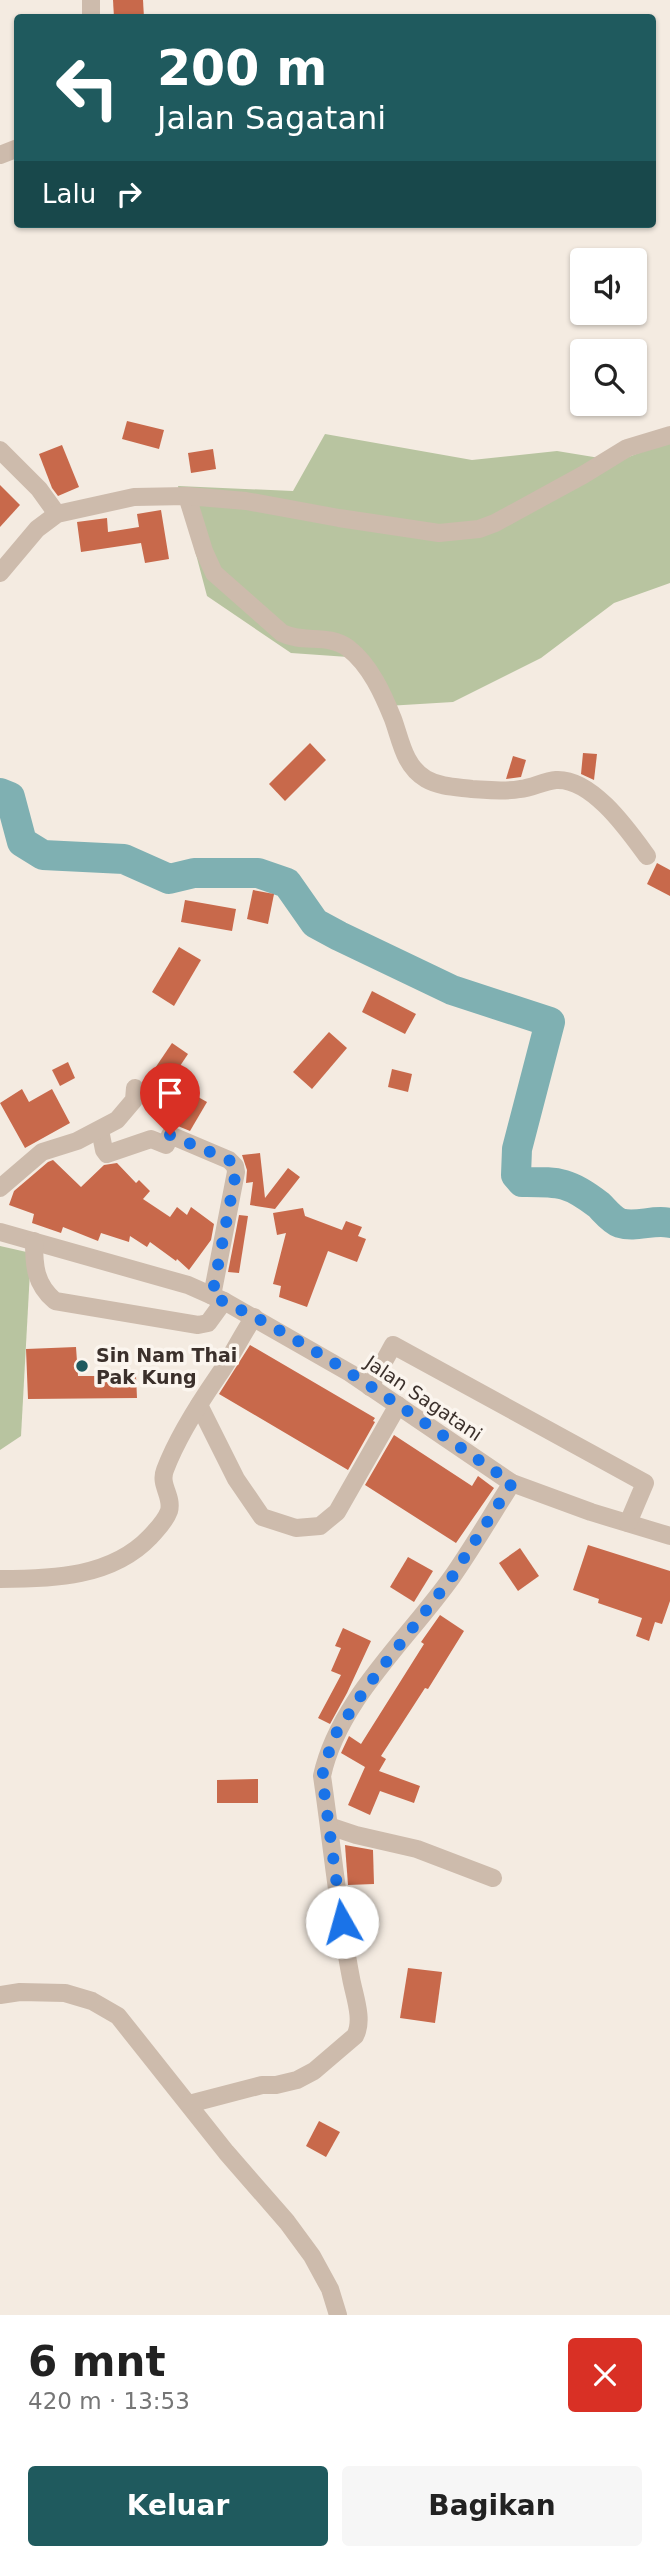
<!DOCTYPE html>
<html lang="id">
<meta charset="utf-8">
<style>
:root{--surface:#fff;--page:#f6f6f6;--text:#222;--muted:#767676;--accent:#1f5a5e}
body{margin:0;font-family:"DejaVu Sans",sans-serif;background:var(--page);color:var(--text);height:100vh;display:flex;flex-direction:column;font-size:26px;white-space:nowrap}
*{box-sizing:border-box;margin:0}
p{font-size:23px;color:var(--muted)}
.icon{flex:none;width:38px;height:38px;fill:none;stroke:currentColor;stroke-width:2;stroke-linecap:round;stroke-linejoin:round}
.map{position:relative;height:2315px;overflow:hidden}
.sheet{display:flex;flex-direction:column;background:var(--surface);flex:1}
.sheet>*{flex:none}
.banner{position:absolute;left:14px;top:14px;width:642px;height:214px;border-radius:7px;box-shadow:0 2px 5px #0004;background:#1f5a5e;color:#fff;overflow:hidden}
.tools{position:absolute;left:570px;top:248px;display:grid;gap:14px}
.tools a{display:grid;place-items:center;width:77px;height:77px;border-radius:7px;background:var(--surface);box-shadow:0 2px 5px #0004;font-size:35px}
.pin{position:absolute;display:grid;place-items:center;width:60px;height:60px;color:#fff;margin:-72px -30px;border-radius:50% 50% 50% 0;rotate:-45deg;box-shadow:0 0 7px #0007}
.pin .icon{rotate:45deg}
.me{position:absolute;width:77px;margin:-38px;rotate:353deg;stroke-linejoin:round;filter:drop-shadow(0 0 5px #0008)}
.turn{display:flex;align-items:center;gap:24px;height:147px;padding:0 28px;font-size:32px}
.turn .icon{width:91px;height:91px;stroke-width:2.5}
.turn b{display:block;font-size:49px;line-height:60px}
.then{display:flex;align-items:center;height:66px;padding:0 28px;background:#0003;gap:14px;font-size:26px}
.round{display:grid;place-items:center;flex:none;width:74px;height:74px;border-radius:7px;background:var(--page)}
.headline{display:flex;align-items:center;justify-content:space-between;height:119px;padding:0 28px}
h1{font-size:42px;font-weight:600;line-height:52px}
.cta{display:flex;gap:14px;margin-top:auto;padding:14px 28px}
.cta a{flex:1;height:80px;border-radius:7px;background:var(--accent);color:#fff;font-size:28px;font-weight:600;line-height:80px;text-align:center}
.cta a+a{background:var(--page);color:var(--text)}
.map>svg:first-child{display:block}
.green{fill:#b8c4a0}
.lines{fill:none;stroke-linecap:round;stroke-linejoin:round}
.river{stroke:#7fb0b2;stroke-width:30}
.building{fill:#c8694b}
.minor{stroke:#cdbbac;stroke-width:18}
.route{stroke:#1a73e8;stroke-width:12;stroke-dasharray:0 21.6}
.poi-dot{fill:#1f5a5e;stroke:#fbf5ee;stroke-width:2.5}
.labels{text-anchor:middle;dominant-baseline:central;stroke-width:7;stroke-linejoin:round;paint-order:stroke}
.poi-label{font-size:19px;font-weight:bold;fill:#3b302b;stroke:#fbf5ee;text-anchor:start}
.street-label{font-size:19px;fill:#3b302b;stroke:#fbf5ee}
</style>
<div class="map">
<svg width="670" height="2315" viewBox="0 0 670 2315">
<rect width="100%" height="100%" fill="#f4ebe1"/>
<!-- green -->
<g class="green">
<polygon points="325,434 472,460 557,451 618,461 670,441 670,583 614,603 541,658 453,702 387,706 348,657 291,653 207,596 178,486 293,491"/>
<polygon points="0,1246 31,1253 21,1436 0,1450"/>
</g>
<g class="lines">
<!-- river -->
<path class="river" d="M 0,793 L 10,797 L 22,842 L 43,855 L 124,859 L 169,879 L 194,873 L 258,873 L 287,883 L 315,923 L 339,936 L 452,990 L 550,1022 L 517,1149 L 516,1175 L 522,1182 C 559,1182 568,1181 599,1205 C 605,1211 612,1220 620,1223 C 636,1228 654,1219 670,1223"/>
</g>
<!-- building -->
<g class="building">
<polygon points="113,0 143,0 144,18 114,18"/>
<polygon points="127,421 164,430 159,449 122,439"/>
<polygon points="62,445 79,487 58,496 52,488 39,454"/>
<polygon points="213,449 216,469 191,473 188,453"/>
<polygon points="0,485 20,505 0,527"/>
<polygon points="161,510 169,559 145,563 141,543 81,552 77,522 107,518 108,532 139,527 137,514"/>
<polygon points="310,743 326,760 285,801 269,784"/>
<polygon points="583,753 597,754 594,780 581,774"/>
<polygon points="513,756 526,760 521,777 506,779"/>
<polygon points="657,863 670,870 670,896 647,884"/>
<polygon points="253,890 274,894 268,924 247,919"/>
<polygon points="185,900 236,909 232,931 181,922"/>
<polygon points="179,947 201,960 174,1006 152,992"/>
<polygon points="372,991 416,1014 405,1034 362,1012"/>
<polygon points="329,1032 347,1048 312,1089 293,1072"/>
<polygon points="172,1043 188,1054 158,1099 146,1092 145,1083"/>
<polygon points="68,1062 75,1078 60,1086 52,1070"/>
<polygon points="392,1069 412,1074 408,1092 388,1087"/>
<polygon points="22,1089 29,1102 52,1089 70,1123 25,1148 0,1103"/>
<polygon points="191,1093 207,1102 190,1131 173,1124"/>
<polygon points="260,1153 265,1198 288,1168 300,1177 275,1209 250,1205 253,1182 246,1183 247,1170 242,1155"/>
<polygon points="53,1160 81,1187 104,1165 117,1163 136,1183 139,1180 150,1191 143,1199 170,1217 177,1207 187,1215 191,1207 214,1224 211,1240 189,1270 177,1259 176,1261 150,1242 147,1247 130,1236 129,1242 101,1233 98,1241 63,1227 61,1233 32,1223 34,1214 9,1205 14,1191 48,1162"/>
<polygon points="303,1208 305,1216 342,1230 346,1221 362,1227 358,1236 366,1239 357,1262 328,1251 307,1307 279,1297 281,1286 273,1284 286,1233 277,1235 273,1213"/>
<polygon points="239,1215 248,1216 239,1273 228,1272"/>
<polygon points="250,1345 375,1418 373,1421 375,1422 348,1470 219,1394"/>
<polygon points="76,1347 78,1376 136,1376 137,1398 28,1399 26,1349"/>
<polygon points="394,1435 472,1486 478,1476 494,1488 456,1543 365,1485"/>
<polygon points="588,1545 670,1571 670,1601 662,1624 655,1622 649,1641 636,1636 642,1618 598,1603 599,1599 573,1590"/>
<polygon points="520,1548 539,1576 518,1591 499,1563"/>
<polygon points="408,1557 433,1571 414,1602 390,1587"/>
<polygon points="440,1615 464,1631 428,1689 425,1688 381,1756 386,1759 379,1771 420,1786 414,1803 380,1791 370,1815 348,1805 365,1767 341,1753 349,1736 361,1744 424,1644 421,1642"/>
<polygon points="343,1628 371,1641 347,1693 330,1724 318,1718 341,1675 331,1671 341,1648 335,1646"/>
<polygon points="258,1779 258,1803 217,1803 217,1780"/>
<polygon points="345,1845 373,1850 374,1884 348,1885"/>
<polygon points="408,1968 442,1972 435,2023 400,2018"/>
<polygon points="319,2121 340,2132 326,2157 306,2146"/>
</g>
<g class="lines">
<!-- minor -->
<g class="minor">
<polyline points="91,0 91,18"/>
<polyline points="0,155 18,148"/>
<polyline points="0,450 39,489 57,514"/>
<path d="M 187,496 L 204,551 L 214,573 L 282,633 C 303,644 328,633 348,648 C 370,665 383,694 393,719 C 401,741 404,766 426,779 C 440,787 456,787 472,789 C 488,790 504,792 520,789 C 532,788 544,781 556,780 C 592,778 628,830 647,856"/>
<polyline points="0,573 37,529 57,514 134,497 187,496 246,501 339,518 439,533 479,529 495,523 583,475 627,448 670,435"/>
<polyline points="100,1130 104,1150 107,1154 151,1139 166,1145 170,1135 229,1160 235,1166 236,1172 212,1296"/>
<polyline points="0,1188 42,1152 77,1141 117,1120 134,1100 135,1088"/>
<polyline points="0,1232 188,1285 224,1301 350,1373 512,1483 591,1512 670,1536"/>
<path d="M 34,1241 C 34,1266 35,1284 55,1301 L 198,1325 L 208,1323 L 224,1301"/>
<polyline points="370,1387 393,1345 645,1483 628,1523"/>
<polyline points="199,1405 236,1479 262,1517 296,1528 320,1526 337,1512 398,1405"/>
<path d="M 0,1579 C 53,1579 112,1577 150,1537 C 157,1529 165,1522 169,1511 C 173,1496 159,1485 165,1470 C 177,1438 198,1405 218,1376 C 231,1358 241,1336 254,1317"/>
<polyline points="329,1826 356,1835 417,1849 493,1878"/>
<polyline points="0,1995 20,1992 65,1993 92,2001 118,2016 226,2152 287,2222 312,2256 330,2289 338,2315"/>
<path d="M 189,2104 L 262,2085 L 276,2085 L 297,2080 L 314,2071 L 355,2036 C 364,2020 354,1995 351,1978 C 338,1911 332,1844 322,1776 C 338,1701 408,1639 452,1577 C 473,1547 492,1514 512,1483"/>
</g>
</g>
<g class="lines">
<!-- route -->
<path class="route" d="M 170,1135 L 229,1160 L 235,1166 L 236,1172 L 212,1296 C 319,1345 415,1417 512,1483 L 452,1577 L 366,1688 L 333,1738 L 322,1776 L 342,1922"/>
</g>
<!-- markers -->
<circle class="poi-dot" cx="82" cy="1366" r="7"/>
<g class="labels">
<!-- poi labels -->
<g class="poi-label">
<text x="96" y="1355">Sin Nam Thai<tspan x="96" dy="22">Pak Kung</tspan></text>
</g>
<!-- street labels -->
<g class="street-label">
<text transform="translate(424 1398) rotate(34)">Jalan Sagatani</text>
</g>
</g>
</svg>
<div class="tools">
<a><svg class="icon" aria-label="sound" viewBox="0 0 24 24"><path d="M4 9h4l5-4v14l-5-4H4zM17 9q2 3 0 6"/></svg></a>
<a><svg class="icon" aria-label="search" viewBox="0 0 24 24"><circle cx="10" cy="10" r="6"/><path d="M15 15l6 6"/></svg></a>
</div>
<div class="pin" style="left:170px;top:1135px;background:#d93025"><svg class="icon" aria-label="arrive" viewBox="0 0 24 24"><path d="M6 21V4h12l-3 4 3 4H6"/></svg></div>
<svg class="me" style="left:342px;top:1922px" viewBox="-20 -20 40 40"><circle r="19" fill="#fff"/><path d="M0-13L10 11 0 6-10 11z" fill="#1a73e8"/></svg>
<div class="banner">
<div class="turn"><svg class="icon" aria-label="left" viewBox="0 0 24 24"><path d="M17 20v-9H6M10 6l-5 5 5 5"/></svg><div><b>200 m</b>Jalan Sagatani</div></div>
<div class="then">Lalu<svg class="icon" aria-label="right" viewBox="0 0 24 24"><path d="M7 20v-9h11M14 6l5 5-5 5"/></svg></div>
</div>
</div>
<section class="sheet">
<div class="headline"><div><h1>6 mnt</h1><p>420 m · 13:53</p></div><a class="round" style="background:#d93025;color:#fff"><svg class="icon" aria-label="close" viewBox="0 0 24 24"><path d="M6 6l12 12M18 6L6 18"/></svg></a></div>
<div class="cta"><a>Keluar</a><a>Bagikan</a></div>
</section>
